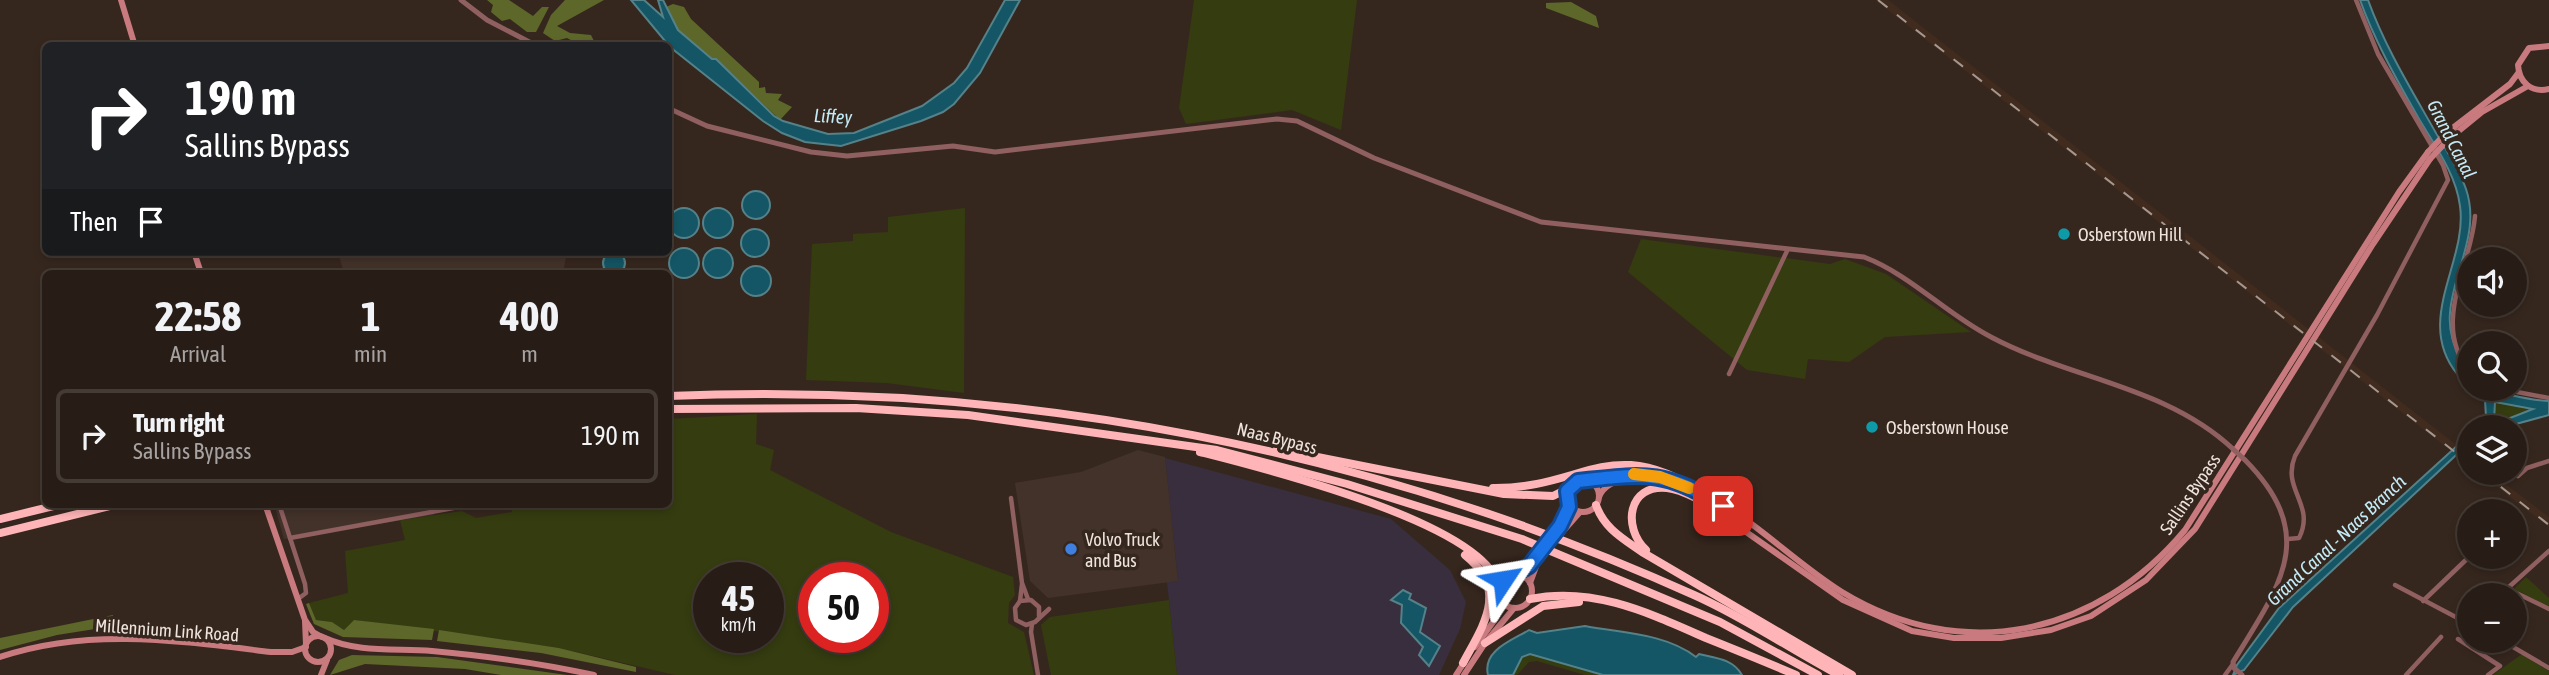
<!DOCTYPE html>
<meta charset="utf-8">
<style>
:root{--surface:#281d16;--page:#30261f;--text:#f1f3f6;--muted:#a5a2a1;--line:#443b35}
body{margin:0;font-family:"Asap Condensed",sans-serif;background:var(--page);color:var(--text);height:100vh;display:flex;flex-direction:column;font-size:26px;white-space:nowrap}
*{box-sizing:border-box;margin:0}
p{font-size:23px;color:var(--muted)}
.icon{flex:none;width:38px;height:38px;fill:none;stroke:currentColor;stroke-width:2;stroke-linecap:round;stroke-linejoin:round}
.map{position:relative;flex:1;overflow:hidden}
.drawer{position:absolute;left:42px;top:270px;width:630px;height:238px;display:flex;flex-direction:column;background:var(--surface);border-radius:10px;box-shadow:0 4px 10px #0003,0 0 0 2px var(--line)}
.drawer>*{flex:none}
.top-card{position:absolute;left:42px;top:42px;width:630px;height:214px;border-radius:10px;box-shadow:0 4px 10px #0003,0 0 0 2px var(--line);background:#202124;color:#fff;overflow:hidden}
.tools{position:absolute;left:2457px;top:247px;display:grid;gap:14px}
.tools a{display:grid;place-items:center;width:70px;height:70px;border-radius:50%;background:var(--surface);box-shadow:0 4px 10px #0003,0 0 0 2px var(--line);font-size:35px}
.speed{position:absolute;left:693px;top:562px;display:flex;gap:14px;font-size:35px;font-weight:700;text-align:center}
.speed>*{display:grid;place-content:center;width:91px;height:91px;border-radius:50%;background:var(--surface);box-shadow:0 4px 10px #0003,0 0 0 2px var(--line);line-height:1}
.speed small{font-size:18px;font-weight:400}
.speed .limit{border:10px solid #d22;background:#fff;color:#111}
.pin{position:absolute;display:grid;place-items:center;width:60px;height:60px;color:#fff;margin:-30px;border-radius:14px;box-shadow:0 4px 10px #0006}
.me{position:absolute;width:77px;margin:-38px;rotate:57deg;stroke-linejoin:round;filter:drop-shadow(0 0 5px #0008)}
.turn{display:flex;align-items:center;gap:24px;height:147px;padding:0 28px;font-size:32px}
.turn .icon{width:91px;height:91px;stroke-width:2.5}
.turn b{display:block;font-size:49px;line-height:60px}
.then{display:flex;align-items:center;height:66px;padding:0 28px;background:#0003;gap:14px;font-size:26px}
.eta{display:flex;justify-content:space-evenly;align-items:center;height:119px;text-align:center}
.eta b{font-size:42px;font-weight:700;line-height:49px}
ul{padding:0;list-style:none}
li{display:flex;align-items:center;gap:21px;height:94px;margin:0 14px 10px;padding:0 14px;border:4px solid var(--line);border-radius:10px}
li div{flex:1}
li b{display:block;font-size:26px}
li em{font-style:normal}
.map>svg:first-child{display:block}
.commercial{fill:#392e3d}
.industrial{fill:#43322a}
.built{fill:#402b1e}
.green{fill:#353c10;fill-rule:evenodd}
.forest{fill:#5d672a}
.water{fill:#145665;stroke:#558189;stroke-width:2;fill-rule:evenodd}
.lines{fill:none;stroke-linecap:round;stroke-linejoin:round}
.minor{stroke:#905f60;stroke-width:4.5}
.tertiary{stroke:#905f60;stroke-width:5}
.secondary{stroke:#c97a7e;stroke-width:6}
.motorway{stroke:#ffb5b7;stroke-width:8}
.rail{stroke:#a49890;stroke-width:2;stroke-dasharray:12 12;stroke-linecap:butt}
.tertiary-bridge{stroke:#905f60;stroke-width:5}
.secondary-bridge{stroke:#c97a7e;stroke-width:6}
.route-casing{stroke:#114b97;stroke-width:18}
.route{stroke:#1a73e8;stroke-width:12}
.slow{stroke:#f59e0b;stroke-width:12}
.culture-dot{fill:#0f9aa8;stroke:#36271e;stroke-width:2.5}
.shop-dot{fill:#3f7fe0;stroke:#36271e;stroke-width:2.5}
.labels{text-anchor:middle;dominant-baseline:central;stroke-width:7;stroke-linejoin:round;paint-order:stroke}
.poi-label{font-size:18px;fill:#eee4dd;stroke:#36271e;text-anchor:start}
.street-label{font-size:18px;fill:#eee4dd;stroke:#36271e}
.water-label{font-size:19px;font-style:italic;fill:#c2ebf7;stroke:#36271e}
</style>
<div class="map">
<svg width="2549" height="675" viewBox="0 0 2549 675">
<rect width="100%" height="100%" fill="#36271e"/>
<!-- commercial -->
<polygon class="commercial" points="1165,458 1391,519 1450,570 1466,602 1460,629 1439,675 1177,675 1167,582 1178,581"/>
<!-- industrial -->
<g class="industrial">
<polygon points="338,252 567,252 563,273 344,273"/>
<polygon points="1138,450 1165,457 1178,581 1048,598 1030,581 1015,483 1081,472"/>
<polygon points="274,504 432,504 434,515 284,539"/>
</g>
<!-- built -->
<g class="built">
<polygon points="1875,0 1888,0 2246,280 2469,455 2469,465"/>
<polygon points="2479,473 2491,473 2549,517 2549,527"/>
</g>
<!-- green -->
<g class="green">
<polygon points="1194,0 1357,0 1341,130 1292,110 1186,124 1179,108"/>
<polygon points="965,208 964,393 887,383 806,380 812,244 853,241 853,234 888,232 888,217"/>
<polygon points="1641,239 1830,264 1845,259 1886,274 1971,332 1885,337 1849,362 1808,359 1805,379 1747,370 1628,272"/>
<polygon points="2495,402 2533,409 2500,422 2493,421"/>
<path d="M 757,414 L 756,444 L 774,450 L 770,470 L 891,532 L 1013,577 L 1015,595 L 1009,603 L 1008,623 L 1024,632 L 1034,675 L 675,675 L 559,648 L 354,620 L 344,630 L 332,622 L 316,620 L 309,603 L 348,593 L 345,551 L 405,540 L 400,520 L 462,511 L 476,518 L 512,512 L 511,504 L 668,504 L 669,419 ZM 709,578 L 768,578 L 768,637 L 709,637 ZM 814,578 L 873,578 L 873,637 L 814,637 Z"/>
<polygon points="2526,577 2549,598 2549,607 2514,589"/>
<polygon points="1169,600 1177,675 1051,675 1041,625 1050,617"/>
<polygon points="1530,654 1603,675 1585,675 1537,661 1529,662 1517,675 1513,675 1522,657"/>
<polygon points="2522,654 2549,671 2549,675 2493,675"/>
</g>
<!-- forest -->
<g class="forest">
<polygon points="487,0 509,0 533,16 542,7 549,7 536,32 527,32 510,19 502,21 491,12 493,5"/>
<polygon points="565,0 604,0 557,26 570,33 591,35 596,45 580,45 567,38 555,41 543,33 551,15"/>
<polygon points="1571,2 1596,16 1599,28 1546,8 1546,3"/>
<polygon points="673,4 684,7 691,19 759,82 759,88 765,87 766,93 782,94 778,100 792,107 780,120 716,59 712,59 678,30 666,7"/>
<polygon points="309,603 316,620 332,622 344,630 354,620 434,629 432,640 343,637 314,624 306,604"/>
<polygon points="113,615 114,626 57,635 0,650 0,638"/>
<polygon points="439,630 559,648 636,667 636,672 541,653 437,641"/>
<polygon points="352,655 437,657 567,675 501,675 465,669 365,664 330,675 339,660"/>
</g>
<!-- water -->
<g class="water">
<polygon points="631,0 644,0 663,17 658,0 663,0 678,30 712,59 716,59 774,116 783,121 828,134 854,133 922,106 954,83 967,68 1005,0 1020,0 980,73 954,104 943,112 921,121 841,146 805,142 782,133 763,121 670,47"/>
<path d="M 2360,0 L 2368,0 C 2385,47 2411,89 2436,133 C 2447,151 2459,169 2466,189 C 2481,233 2453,271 2450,313 C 2447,348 2469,364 2469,388 C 2496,389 2521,400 2549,401 L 2549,415 L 2505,427 L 2479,427 L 2486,417 L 2485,400 C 2474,394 2466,385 2458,375 C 2413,321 2468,262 2460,206 C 2456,174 2435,146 2419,119 C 2397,80 2375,42 2360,0 ZM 2495,402 L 2533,409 L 2500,422 L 2494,421 Z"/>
<circle cx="756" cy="205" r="14"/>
<circle cx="718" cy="223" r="15"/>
<circle cx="684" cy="223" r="15"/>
<circle cx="755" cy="243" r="14"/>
<circle cx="718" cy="263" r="15"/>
<circle cx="684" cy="263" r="15"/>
<circle cx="614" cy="263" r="11"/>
<circle cx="756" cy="281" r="15"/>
<polygon points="2469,435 2469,443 2293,607 2244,670 2233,675 2237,665 2279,608"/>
<polygon points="1403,590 1411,594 1409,599 1426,608 1420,632 1440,646 1429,666 1419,655 1423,647 1401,623 1402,605 1391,600"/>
<path d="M 1585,626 C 1620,633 1665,633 1696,657 L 1699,654 C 1716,658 1733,659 1742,675 L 1603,675 L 1530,654 L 1522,657 L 1513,675 L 1488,675 C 1482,650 1513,640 1529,630 L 1537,633 Z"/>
</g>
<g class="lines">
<!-- minor -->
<g class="minor">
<path d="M 2469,371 C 2431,323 2471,267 2475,216"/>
<polyline points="1729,374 1787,251"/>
<polyline points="2496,388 2549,398"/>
<polyline points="2518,476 2527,468 2549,461"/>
<polyline points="1011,498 1022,583 1028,599"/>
<polyline points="279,504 305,584 306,593 298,599"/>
<polyline points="290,538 464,506"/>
<path d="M 2288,539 L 2299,538 C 2316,504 2281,490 2295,456 L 2377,315 L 2448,180 L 2443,165 L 2378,54 L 2356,0"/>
<polyline points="2395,585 2469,624"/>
<polyline points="2508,589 2549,609"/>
<polyline points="2500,595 2549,551"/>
<polyline points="1020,601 1022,584"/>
<polyline points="2423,601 2470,556"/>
<polyline points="1039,616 1039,607 1031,600 1020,601 1015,608 1016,620 1026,625 1035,622 1049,609"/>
<polyline points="1032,624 1031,632 1038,675"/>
<polyline points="2458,639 2500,666 2488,675"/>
<polyline points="2501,640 2549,668"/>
<polyline points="2225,675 2233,664"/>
<polyline points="2406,675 2441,637"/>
</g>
<!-- tertiary -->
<g class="tertiary">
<polyline points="461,0 487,20 537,46"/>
<path d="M 668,108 L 707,126 L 811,152 L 847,156 L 953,146 L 995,152 L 1277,119 L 1297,121 L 1374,158 L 1541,222 L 1864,257 C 1911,275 1946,314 1991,337 C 2070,379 2166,386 2233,449"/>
<path d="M 2242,675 L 2234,668 L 2233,662 C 2280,585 2320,536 2245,460"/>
</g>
<!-- secondary -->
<g class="secondary">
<polyline points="121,0 135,46"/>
<path d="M 2549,46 L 2529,48 L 2518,65 C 2519,83 2532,93 2549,89"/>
<polyline points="2445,134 2510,84 2519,72"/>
<polyline points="2449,139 2482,112 2528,86"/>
<polyline points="194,252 201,273"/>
<polyline points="1586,480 1641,474 1680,484"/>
<circle cx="1583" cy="496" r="16"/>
<path d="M 1703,493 C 1754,519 1794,562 1842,592 C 1962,665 2097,636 2185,530 L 2399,192 L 2428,152"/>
<path d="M 1599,497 C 1609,473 1647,478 1668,483"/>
<polyline points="1702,501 1843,600 1912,631 1954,638 2001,638 2051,630 2091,616 2146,580 2195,529 2373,244 2430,159"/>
<polyline points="265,504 305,620 313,632 322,637"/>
<polyline points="1560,526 1566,514 1568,502"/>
<polyline points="1565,529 1580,512"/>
<polyline points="1515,574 1532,560"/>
<circle cx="1515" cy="591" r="17"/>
<polyline points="1530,583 1537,564"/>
<polyline points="305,621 306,644"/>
<circle cx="318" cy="649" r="13"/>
<path d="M 325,638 C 358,653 397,648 432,651 C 487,656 540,663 594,675"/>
<polyline points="1475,647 1496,618 1502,600"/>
<path d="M 0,657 C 89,627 180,641 271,652 L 292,652 L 306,647"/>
<polyline points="321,675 327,660"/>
<polyline points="1456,675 1465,661"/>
<polyline points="1464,675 1485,643 1514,608"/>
</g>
<!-- motorway -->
<g class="motorway">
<path d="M 668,396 C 1023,381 1371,449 1694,595 C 1744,617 1790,649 1839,675"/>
<polyline points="668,409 856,408 968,415 1217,450 1347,484 1522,539 1720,622 1818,675"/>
<polyline points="1277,449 1504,494 1553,496 1569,488"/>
<path d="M 1200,452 C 1259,467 1486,523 1499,587"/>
<path d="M 1493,488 C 1586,489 1610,431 1706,495"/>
<path d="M 1596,505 C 1604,528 1622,538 1642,552 L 1852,675"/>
<polyline points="0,519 62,504"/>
<polyline points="0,533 118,504"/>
<path d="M 1646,550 C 1622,527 1628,484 1667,488 C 1680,489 1693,497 1704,502"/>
<path d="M 1530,599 C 1593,586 1649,613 1706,638 C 1736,650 1766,662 1796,675"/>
<polyline points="1485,643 1543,606 1579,602"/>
<path d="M 1463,663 C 1484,624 1509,590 1465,555"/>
</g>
<!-- rail -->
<g class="rail">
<polyline points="1878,0 2469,463"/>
<polyline points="2482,472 2549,525"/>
</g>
<!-- tertiary-bridge -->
<polyline class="tertiary-bridge" points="2233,449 2245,460"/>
<!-- secondary-bridge -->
<g class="secondary-bridge">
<polyline points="2428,152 2445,134"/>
<polyline points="2430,159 2449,139"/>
<polyline points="1532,560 1560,526"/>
<polyline points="1537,564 1565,529"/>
</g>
</g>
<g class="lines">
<defs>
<path id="route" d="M 1503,580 L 1529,566 L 1560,526 L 1569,507 L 1567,491 L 1578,481 C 1643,474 1664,469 1723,506"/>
</defs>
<!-- route casing -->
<use href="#route" class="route-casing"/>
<!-- route -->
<use href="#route" class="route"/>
<!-- slow -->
<polyline class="slow" points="1634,474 1660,477 1689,488"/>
</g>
<!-- markers -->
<g class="culture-dot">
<circle cx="2064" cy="234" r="7"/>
<circle cx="1872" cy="427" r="7"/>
</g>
<circle class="shop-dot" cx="1071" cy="549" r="7"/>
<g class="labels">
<!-- poi labels -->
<g class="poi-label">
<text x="2078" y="234">Osberstown Hill</text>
<text x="1886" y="427">Osberstown House</text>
<text x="1085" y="539">Volvo Truck<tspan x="1085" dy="21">and Bus</tspan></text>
</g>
<!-- street labels -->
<g class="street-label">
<text transform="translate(1277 438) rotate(14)">Naas Bypass</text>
<text transform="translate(2190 494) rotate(-56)">Sallins Bypass</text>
<text transform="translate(167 630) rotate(4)">Millennium Link Road</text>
</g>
<!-- water labels -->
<g class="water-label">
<text transform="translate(833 116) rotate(3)">Liffey</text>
<text transform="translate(2452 139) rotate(63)">Grand Canal</text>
<text transform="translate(2336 540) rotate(-43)">Grand Canal - Naas Branch</text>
</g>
</g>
</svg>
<div class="tools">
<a><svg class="icon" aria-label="sound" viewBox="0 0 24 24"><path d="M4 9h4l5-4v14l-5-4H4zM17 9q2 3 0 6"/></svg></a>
<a><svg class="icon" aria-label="search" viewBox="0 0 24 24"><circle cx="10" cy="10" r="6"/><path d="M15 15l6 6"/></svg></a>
<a><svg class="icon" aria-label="layers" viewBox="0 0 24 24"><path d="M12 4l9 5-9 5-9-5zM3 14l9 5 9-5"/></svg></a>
<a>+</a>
<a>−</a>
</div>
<div class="speed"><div>45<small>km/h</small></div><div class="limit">50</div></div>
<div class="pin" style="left:1723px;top:506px;background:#d93025"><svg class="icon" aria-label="arrive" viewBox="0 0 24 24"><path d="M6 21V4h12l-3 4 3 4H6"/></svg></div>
<svg class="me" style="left:1503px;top:580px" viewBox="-20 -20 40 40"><path d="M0-17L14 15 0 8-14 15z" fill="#1a73e8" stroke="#fff" stroke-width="4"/></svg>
<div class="top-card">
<div class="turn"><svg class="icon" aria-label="right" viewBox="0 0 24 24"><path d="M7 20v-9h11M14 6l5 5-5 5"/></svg><div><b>190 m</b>Sallins Bypass</div></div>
<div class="then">Then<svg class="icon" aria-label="arrive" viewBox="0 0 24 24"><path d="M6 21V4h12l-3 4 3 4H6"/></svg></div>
</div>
<section class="drawer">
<div class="eta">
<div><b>22:58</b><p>Arrival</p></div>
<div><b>1</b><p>min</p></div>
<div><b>400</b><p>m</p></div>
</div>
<ul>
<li><svg class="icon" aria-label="right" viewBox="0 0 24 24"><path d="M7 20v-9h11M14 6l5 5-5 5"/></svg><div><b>Turn right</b><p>Sallins Bypass</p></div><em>190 m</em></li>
</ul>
</section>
</div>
